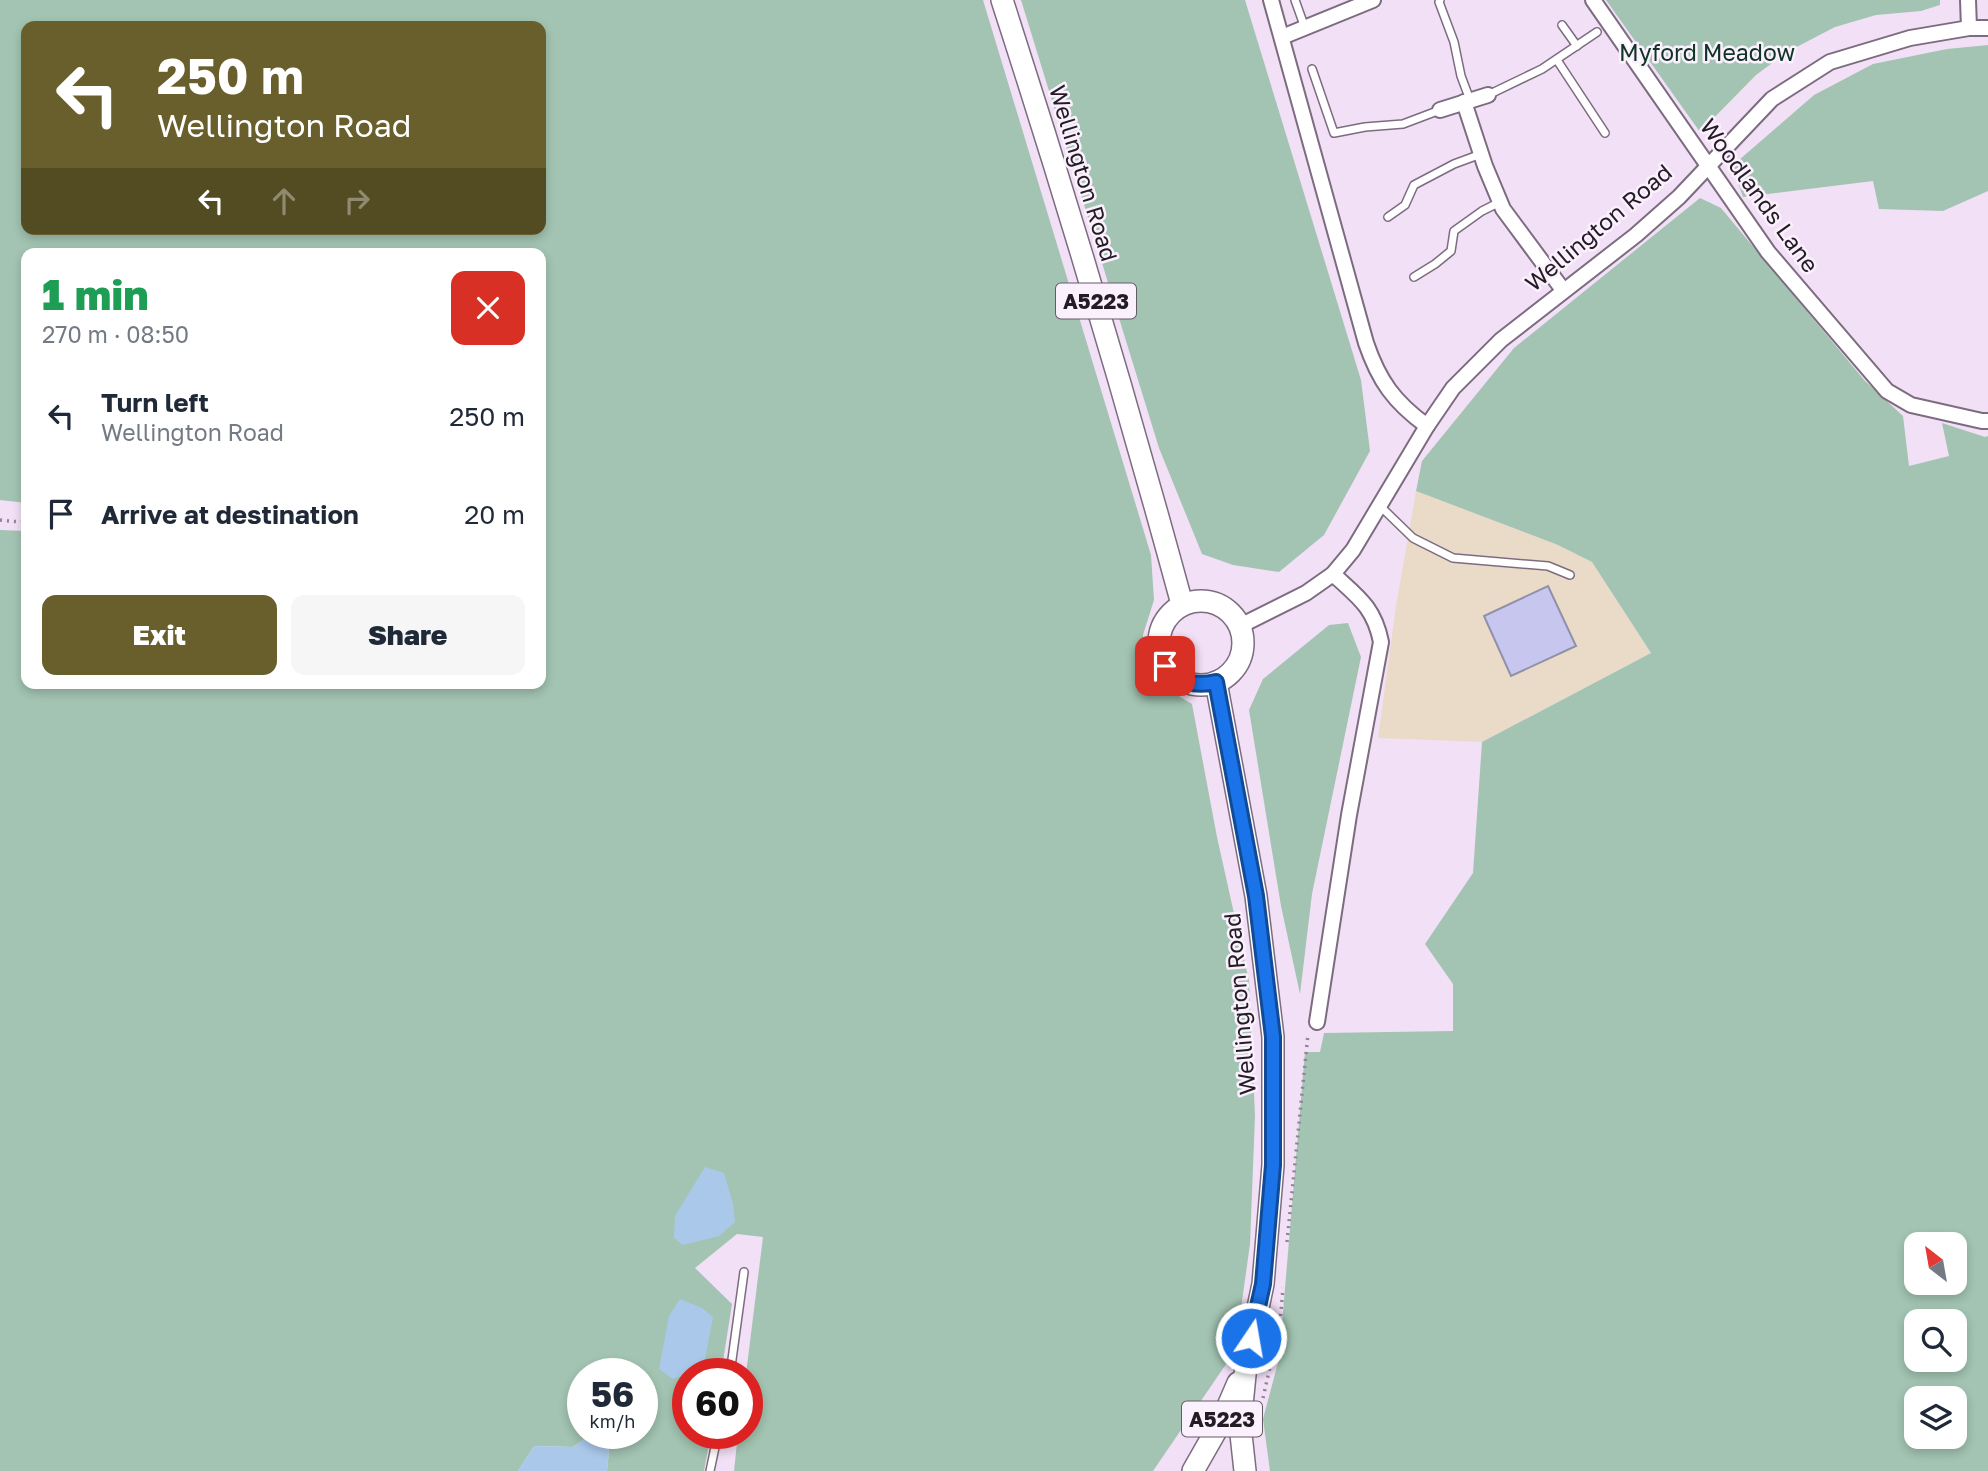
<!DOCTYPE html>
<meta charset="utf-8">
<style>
:root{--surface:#fff;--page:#f6f6f7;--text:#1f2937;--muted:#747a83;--accent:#685f2c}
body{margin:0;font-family:"Golos Text",sans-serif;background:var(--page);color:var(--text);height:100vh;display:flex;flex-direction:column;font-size:26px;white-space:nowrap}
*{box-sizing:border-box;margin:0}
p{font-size:23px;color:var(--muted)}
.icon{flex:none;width:38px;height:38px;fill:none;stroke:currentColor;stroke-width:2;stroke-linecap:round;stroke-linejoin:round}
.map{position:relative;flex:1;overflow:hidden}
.details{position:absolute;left:21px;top:248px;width:525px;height:441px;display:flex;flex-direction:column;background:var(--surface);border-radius:14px;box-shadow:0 4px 10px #0003}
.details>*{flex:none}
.guide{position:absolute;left:21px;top:21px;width:525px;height:214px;border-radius:14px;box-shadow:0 4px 10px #0003;background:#685f2c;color:#fff;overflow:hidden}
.needle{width:46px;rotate:329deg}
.controls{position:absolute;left:1904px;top:1232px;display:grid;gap:14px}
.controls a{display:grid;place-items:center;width:63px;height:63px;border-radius:14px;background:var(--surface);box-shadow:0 4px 10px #0003;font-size:35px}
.speed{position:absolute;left:567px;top:1358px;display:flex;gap:14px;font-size:35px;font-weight:700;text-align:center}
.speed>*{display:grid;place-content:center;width:91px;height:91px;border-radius:50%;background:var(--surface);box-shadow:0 4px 10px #0003;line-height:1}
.speed small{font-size:18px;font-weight:400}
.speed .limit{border:10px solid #d22;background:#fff;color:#111}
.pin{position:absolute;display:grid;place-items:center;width:60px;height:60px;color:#fff;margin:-30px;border-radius:14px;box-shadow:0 4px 10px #0006}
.me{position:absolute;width:77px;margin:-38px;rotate:12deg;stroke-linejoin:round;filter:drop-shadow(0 0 5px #0008)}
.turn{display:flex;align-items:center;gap:24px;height:147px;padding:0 21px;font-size:32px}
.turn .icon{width:91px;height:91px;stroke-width:2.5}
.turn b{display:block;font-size:49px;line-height:60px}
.lanes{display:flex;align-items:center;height:66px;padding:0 21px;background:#0003;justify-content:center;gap:35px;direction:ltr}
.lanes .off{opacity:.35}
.round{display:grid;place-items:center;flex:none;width:74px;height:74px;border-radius:14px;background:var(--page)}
.head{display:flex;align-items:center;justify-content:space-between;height:119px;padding:0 21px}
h1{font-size:42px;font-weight:800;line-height:52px;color:#1e9e55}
.action{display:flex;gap:14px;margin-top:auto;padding:14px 21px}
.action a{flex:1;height:80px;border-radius:14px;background:var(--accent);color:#fff;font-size:28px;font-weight:800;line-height:80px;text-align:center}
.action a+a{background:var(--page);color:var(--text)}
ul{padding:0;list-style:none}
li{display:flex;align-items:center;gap:21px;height:98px;padding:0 21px}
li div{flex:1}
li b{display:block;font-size:26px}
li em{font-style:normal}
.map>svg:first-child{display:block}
.industrial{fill:#eadbc8}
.green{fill:#a3c4b2;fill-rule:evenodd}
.water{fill:#aac9ea}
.building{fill:#c7c6ef;stroke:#9090a8;stroke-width:2}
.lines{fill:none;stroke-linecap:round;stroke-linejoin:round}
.lane-casing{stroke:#7d6c80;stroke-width:10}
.street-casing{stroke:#7d6c80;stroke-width:18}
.primary-casing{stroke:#7d6c80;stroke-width:24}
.path{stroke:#908392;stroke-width:3.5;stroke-dasharray:2 5;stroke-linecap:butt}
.lane{stroke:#fff;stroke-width:7}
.street{stroke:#fff;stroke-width:14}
.primary{stroke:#fff;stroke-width:21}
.route-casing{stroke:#114b97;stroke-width:18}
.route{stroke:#1a73e8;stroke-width:12}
.labels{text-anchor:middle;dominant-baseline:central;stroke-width:5;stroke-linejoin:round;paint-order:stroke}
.shield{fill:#fbf0fd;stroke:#645c65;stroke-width:2}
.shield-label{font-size:21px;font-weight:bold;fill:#231c24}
.park-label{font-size:23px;fill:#103424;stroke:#fbf0fd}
.street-label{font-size:23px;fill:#231c24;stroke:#fbf0fd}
</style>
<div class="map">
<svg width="1988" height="1471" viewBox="0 0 1988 1471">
<rect width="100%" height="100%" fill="#f2e0f6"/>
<!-- industrial -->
<polygon class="industrial" points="1416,491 1558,545 1592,562 1651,653 1482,742 1378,738 1396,606"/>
<!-- green -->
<g class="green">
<path d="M 0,0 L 983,0 L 1151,555 L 1154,600 L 1143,635 L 1148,669 L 1172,692 L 1192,704 L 1217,837 L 1249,981 L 1255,1116 L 1250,1244 L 1235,1351 L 1153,1471 L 734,1471 L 738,1433 L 747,1433 L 747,1374 L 746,1374 L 763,1237 L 737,1234 L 695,1268 L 732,1304 L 721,1374 L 688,1374 L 688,1433 L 711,1433 L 704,1471 L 607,1471 L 609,1450 L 594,1433 L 573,1447 L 534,1446 L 518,1471 L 0,1471 L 0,530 L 26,531 L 26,684 L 541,684 L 541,254 L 26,254 L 26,503 L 0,500 ZM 26,26 L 541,26 L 541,229 L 26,229 ZM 583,1374 L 642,1374 L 642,1433 L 583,1433 Z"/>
<polygon points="1021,0 1245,0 1361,380 1370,451 1324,535 1279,572 1233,565 1202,554 1159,448"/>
<polygon points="1606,0 1940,0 1940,5 1921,11 1876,15 1835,27 1787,52 1756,75 1700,132"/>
<polygon points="1988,45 1988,191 1943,211 1879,209 1873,181 1743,197 1732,166 1814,95 1873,64 1947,49"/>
<path d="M 1700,198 L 1721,208 L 1865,381 L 1903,416 L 1909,466 L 1949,456 L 1942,423 L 1985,437 L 1988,436 L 1988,1471 L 1270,1471 L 1263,1419 L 1279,1359 L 1305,1052 L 1320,1052 L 1324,1033 L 1453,1031 L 1453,984 L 1425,944 L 1473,873 L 1482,742 L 1651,653 L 1592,562 L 1558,545 L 1416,491 L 1422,461 L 1514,348 ZM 1916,1244 L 1955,1244 L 1955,1283 L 1916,1283 ZM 1916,1321 L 1955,1321 L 1955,1360 L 1916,1360 ZM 1916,1398 L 1955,1398 L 1955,1437 L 1916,1437 Z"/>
<polygon points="1348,623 1361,657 1312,894 1300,994 1281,906 1249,710 1263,679 1329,625"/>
</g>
<!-- water -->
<g class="water">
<polygon points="705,1167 724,1173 733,1204 735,1222 719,1236 683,1245 674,1238 675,1216"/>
<polygon points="680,1299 702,1308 713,1317 703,1369 673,1379 659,1369 669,1316"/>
<polygon points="594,1433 609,1450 607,1471 518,1471 534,1446 573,1447"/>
</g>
<!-- building -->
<polygon class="building" points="1548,586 1576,646 1511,676 1484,616"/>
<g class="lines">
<defs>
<g id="lane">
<polyline points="1295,0 1305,28"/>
<polyline points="1440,0 1439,2 1454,42 1461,76 1470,100"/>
<polyline points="1562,25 1577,46"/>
<polyline points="1557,60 1605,133"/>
<polyline points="1312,69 1334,133 1365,127 1403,124 1440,110"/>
<polyline points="1488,95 1542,69 1597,32"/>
<polyline points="1388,217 1405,205 1414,185 1454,164 1481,154"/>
<polyline points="1414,277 1435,264 1451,251 1454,231 1482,211 1500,202"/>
<polyline points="1380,506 1413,538 1453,558 1548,566 1570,575"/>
<polyline points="730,1374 744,1272"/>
<polyline points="710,1471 718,1433"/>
</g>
<g id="street">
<path d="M 1271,0 L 1366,343 C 1379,381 1394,402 1427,426"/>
<polyline points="1593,0 1768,252 1887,391 1911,405 1982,421 1988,421"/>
<polyline points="1968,0 1969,28"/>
<polyline points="1282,37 1373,0"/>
<polyline points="1464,102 1485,166 1503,209 1563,290"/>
<polyline points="1440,110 1488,95"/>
<polyline points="1240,626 1306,593 1333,574 1353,550 1427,426 1453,388 1501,340 1636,235 1679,197 1772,99 1830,62 1910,38 1969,28 1988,28"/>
<path d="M 1317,1022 L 1349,815 L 1381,642 C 1374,607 1358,597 1333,574"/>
</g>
<g id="primary">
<path d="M 1002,0 C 1067,200 1127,402 1182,604"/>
<circle cx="1201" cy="643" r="42"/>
<polyline points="1216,682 1256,896 1273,1037 1273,1165 1263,1284 1246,1365 1240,1425 1245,1471"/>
<polyline points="1193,1471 1222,1420 1238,1383"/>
</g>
</defs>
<!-- lane casing -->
<use href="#lane" class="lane-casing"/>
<!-- street casing -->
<use href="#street" class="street-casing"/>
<!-- primary casing -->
<use href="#primary" class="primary-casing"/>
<!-- path -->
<g class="path">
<polyline points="0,520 20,522 26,521"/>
<polyline points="1287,1242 1308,1034"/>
<polyline points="1263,1398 1280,1323 1283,1288"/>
</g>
<!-- lane -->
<use href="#lane" class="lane"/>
<!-- street -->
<use href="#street" class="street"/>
<!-- primary -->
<use href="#primary" class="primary"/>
</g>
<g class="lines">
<defs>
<path id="route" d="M 1165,666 C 1180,682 1194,687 1216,682 L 1256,896 L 1273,1037 L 1273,1165 L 1263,1284 L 1251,1338"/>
</defs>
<!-- route casing -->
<use href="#route" class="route-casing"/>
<!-- route -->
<use href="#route" class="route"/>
</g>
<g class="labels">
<!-- shield labels -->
<g class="shield">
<rect x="1056" y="283.5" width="80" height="35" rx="5"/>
<rect x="1182" y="1401.5" width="80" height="35" rx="5"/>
</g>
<g class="shield-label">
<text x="1096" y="301">A5223</text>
<text x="1222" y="1419">A5223</text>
</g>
<!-- park labels -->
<g class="park-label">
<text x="1707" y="52">Myford Meadow</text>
</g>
<!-- street labels -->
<g class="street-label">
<text transform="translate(1084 173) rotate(73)">Wellington Road</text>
<text transform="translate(1760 195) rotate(54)">Woodlands Lane</text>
<text transform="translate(1598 227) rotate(-40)">Wellington Road</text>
<text transform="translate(1239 1004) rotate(-95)">Wellington Road</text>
</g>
</g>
</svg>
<div class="controls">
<a><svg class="needle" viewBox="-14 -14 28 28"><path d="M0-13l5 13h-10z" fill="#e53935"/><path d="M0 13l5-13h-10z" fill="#747a83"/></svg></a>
<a><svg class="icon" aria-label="search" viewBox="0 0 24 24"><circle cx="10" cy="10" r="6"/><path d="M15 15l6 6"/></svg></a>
<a><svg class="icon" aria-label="layers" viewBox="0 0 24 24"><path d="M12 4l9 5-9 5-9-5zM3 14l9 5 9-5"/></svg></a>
</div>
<div class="speed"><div>56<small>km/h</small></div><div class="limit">60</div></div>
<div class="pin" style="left:1165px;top:666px;background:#d93025"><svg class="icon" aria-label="arrive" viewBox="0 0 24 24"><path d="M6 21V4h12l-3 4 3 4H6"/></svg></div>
<svg class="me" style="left:1251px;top:1338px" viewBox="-20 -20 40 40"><circle r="17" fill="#1a73e8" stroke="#fff" stroke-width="3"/><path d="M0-11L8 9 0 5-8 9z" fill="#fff"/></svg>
<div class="guide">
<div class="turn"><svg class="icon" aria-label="left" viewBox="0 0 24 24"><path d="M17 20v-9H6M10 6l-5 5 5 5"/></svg><div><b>250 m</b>Wellington Road</div></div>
<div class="lanes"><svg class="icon" aria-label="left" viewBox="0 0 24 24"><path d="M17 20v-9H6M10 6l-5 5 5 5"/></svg><svg class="icon off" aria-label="ahead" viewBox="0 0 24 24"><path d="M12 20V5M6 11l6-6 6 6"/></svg><svg class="icon off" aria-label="right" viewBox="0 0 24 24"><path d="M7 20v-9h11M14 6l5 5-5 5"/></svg></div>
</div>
<section class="details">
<div class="head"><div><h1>1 min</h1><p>270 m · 08:50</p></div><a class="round" style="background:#d93025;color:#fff"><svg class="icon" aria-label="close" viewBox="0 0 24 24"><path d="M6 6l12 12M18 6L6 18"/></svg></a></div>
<ul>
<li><svg class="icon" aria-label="left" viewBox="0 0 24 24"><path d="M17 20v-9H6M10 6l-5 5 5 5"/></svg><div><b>Turn left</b><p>Wellington Road</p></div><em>250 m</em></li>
<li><svg class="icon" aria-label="arrive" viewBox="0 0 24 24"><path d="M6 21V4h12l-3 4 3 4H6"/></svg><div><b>Arrive at destination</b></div><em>20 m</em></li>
</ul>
<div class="action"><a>Exit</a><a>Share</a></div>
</section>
</div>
